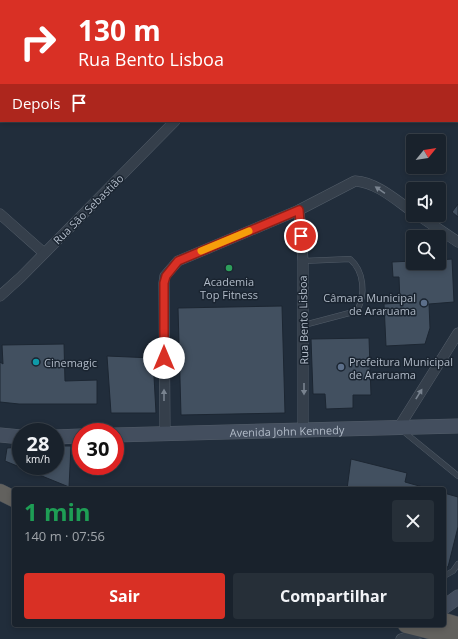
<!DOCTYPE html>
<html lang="pt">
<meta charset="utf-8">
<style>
:root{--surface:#19222c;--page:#262f38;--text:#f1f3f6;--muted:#9fa4a9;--line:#373f48;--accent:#d93025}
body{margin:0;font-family:"Open Sans",sans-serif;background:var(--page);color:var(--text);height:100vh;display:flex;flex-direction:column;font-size:15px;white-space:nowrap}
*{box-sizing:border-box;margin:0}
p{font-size:13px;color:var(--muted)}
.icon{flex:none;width:22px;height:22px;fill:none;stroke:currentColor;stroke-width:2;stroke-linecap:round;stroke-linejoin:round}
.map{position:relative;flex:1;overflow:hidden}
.details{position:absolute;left:12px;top:487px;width:434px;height:140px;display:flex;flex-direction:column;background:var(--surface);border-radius:4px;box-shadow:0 2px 6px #0003,0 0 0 1px var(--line)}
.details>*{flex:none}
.hud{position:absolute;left:0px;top:0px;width:458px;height:122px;box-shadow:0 2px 6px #0003,0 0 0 1px var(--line);background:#d93025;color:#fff;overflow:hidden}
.needle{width:26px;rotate:60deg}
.tools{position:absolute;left:406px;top:134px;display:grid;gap:8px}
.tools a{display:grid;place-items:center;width:40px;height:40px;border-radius:4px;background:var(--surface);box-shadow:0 2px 6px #0003,0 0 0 1px var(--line);font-size:20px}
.speed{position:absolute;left:12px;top:423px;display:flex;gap:8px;font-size:20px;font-weight:700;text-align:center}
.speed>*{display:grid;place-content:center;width:52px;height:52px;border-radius:50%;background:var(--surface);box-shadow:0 2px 6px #0003,0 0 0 1px var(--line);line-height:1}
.speed small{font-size:10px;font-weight:400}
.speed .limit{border:6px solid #d22;background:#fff;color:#111}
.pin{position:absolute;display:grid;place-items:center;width:34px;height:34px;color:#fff;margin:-17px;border:2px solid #fff;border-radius:50%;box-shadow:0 1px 4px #0007}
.me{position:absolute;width:44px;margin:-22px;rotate:0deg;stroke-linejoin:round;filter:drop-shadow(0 0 3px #0008)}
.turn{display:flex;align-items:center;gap:14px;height:84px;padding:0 12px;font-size:18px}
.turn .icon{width:52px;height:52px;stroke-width:2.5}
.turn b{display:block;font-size:28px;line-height:34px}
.then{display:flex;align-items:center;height:38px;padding:0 12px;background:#0003;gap:8px;font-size:15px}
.round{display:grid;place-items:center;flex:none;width:42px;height:42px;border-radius:4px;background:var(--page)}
.summary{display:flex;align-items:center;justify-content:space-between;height:68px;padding:0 12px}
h1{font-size:24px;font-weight:700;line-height:30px;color:#1e9e55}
.button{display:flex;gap:8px;margin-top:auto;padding:8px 12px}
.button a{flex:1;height:46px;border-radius:4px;background:var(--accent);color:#fff;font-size:16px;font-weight:700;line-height:46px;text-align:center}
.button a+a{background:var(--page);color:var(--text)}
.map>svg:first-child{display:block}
.building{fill:#425060;stroke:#1c2632}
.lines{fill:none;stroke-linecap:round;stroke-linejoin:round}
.service-casing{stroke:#535d69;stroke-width:6}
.minor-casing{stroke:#535d69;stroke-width:11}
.secondary-casing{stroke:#535d69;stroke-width:15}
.trunk-casing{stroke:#404a56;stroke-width:17}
.service{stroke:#353f4b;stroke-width:5}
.minor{stroke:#353f4b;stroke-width:10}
.secondary{stroke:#434e5e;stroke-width:14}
.trunk{stroke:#62615e;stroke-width:16}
.oneway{fill:#79838f}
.route-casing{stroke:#8d1f18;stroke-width:10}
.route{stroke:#d93025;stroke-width:7}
.slow{stroke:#f59e0b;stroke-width:7}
.leisure-dot{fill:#2e9e5b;stroke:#1a2430;stroke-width:1.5}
.service-dot{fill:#5c6f8a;stroke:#1a2430;stroke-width:1.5}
.culture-dot{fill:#0f9aa8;stroke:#1a2430;stroke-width:1.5}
.labels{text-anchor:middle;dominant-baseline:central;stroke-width:3;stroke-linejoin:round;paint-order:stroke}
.street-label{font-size:11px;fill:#b0bac7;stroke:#1a2430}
.poi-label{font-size:11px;fill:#b0bac7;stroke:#1a2430;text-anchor:start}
</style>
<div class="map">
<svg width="458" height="639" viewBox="0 0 458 639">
<rect width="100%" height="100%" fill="#212d3b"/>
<!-- building -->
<g class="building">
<polygon points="458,204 458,217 452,212"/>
<polygon points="452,259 454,302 429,304 430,328 425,344 386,346 384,304 400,303 399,277 393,277 392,262 413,261 413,263 439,263 439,260"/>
<polygon points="282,306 285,413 181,415 178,308"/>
<polygon points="369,338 371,395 353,395 353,408 326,409 325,394 313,394 311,339"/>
<polygon points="64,344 65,381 97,380 97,404 19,404 0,402 0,362 3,364 2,345"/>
<polygon points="107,356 153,358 156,413 111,413"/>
<polygon points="55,446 71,446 69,487 5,461 7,448 21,447 21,466 55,466"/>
<polygon points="351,459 407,473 405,482 430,489 347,489"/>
<polygon points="444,493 458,497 458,527 448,567 444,566"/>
</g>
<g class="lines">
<defs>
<g id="service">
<path d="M 303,261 L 350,259 C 364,271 366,294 357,311 L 304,325"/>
<polyline points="403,431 458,476"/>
<polyline points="444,576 453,571 458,564"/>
</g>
<g id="minor">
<polyline points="206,0 207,1"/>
<polyline points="308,1 309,0"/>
<polyline points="299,210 303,261 303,429"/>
<polyline points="0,214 44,253"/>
<polyline points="418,215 458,242"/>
<polyline points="0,296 21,277 175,121"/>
<polyline points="399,427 458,333"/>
<path d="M 165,434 L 164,283 L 165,276 L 178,261 L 299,210 L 355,181 C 376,182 396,200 413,212"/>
<polyline points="401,639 427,631"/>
</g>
<g id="secondary">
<polyline points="0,435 21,437"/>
<path id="s1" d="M 115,435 L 458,426"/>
<polyline points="55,437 81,436"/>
<polyline points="444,607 458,597"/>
</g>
<g id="trunk">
<polyline points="0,492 14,499"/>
<polyline points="444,621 458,625"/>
<polyline points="406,625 458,638"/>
</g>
</defs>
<!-- service casing -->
<use href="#service" class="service-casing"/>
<!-- minor casing -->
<use href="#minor" class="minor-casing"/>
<!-- secondary casing -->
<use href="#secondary" class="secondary-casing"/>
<!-- trunk casing -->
<use href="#trunk" class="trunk-casing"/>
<!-- service -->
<use href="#service" class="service"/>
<!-- minor -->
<use href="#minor" class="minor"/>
<!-- secondary -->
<use href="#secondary" class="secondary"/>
<!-- trunk -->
<use href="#trunk" class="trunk"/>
</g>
<!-- one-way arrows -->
<defs><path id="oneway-solid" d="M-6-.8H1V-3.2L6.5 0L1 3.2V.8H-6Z"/></defs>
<g class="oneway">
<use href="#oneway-solid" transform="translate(380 190) rotate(-146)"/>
<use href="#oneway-solid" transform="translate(304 389) rotate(90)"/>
<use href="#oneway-solid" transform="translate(419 394) rotate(-58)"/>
<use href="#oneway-solid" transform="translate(164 395) rotate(-90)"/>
</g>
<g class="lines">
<defs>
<polyline id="route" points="164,358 164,283 166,276 178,261 299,210 301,236"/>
</defs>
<!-- route casing -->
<use href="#route" class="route-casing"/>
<!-- route -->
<use href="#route" class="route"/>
<!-- slow -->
<polyline class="slow" points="201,251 249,231"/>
</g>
<!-- markers -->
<circle class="leisure-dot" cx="229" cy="268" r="4"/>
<g class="service-dot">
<circle cx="424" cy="303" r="4"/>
<circle cx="341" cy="367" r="4"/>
</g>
<circle class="culture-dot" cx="36" cy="362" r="4"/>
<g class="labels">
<!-- street labels -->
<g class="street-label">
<text transform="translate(88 209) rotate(-45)">Rua São Sebastião</text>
<text transform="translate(303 320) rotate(-91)">Rua Bento Lisboa</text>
<text stroke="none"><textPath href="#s1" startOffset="172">Avenida John Kennedy</textPath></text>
</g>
<!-- poi labels -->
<g class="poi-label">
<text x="229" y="281" text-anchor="middle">Academia<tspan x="229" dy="13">Top Fitness</tspan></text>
<text x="416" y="297" text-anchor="end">Câmara Municipal<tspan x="416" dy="13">de Araruama</tspan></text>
<text x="349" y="361">Prefeitura Municipal<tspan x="349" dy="13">de Araruama</tspan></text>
<text x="44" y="362">Cinemagic</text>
</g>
</g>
</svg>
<div class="tools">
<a><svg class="needle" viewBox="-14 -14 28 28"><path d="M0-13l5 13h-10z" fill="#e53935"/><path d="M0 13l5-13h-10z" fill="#9fa4a9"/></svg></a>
<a><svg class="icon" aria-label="sound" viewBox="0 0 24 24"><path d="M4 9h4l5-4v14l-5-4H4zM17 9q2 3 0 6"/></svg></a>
<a><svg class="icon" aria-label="search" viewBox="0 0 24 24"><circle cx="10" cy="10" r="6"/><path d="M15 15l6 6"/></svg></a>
</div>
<div class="speed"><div>28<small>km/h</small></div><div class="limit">30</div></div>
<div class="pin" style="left:301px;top:236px;background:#d93025"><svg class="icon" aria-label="arrive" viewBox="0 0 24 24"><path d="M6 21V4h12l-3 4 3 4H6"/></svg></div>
<svg class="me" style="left:164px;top:358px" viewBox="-20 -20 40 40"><circle r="19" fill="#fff"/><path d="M0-13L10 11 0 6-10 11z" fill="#d93025"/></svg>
<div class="hud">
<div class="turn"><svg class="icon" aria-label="right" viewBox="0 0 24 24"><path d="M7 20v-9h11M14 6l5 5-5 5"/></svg><div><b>130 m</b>Rua Bento Lisboa</div></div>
<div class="then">Depois<svg class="icon" aria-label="arrive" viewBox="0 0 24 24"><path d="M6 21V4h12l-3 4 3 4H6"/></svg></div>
</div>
<section class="details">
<div class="summary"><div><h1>1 min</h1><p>140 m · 07:56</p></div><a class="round"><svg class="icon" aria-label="close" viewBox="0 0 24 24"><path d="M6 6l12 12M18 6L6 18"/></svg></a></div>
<div class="button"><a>Sair</a><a>Compartilhar</a></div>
</section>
</div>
